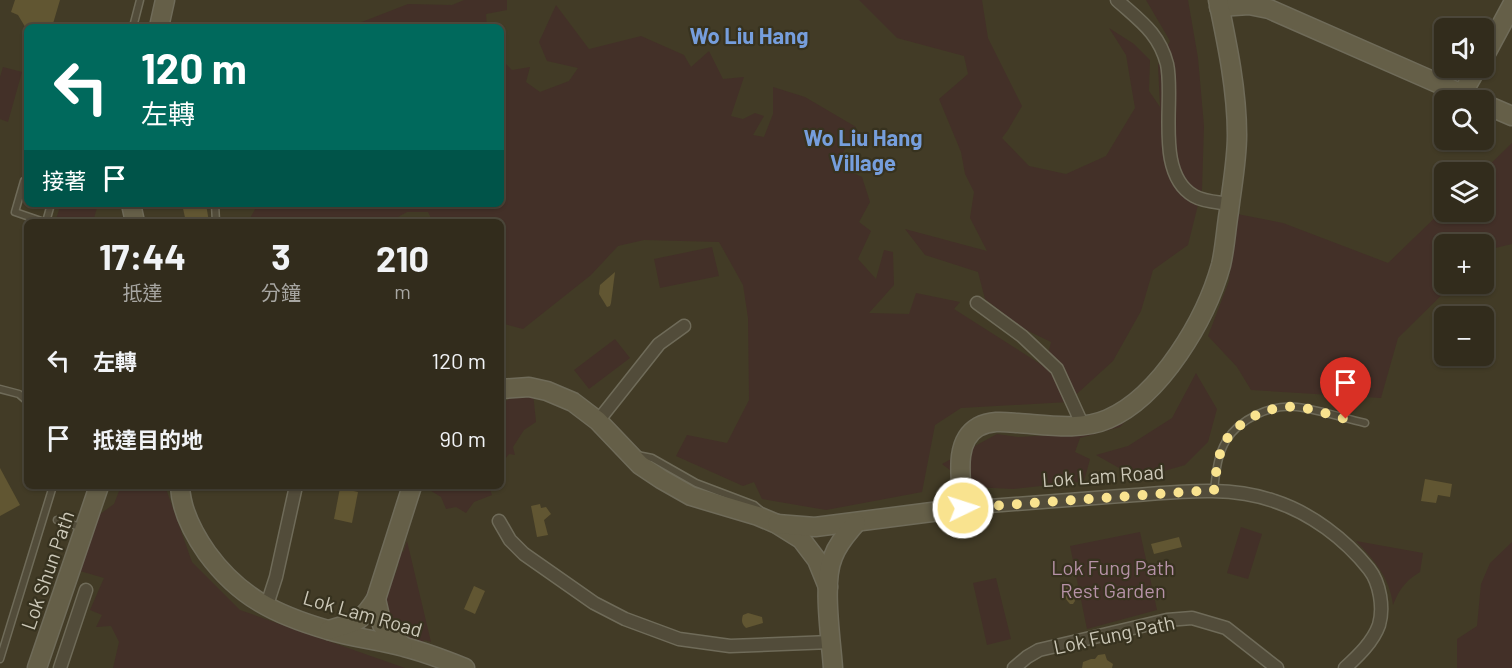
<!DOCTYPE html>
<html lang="zh-TW">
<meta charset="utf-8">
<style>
:root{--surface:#322c1c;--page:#3d3829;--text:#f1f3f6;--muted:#a8a7a3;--line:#4d483b}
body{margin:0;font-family:Barlow,"Noto Sans TC",sans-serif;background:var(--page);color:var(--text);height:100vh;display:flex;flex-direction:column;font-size:22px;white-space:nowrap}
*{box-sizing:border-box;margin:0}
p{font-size:20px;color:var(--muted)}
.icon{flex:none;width:33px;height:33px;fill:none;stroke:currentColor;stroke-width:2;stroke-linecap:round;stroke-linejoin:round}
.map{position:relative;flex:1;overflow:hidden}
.side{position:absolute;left:24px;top:219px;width:480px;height:270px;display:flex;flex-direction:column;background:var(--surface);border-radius:9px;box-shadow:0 2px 4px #0004,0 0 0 2px var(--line)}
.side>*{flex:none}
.guide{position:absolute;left:24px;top:24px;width:480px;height:183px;border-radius:9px;box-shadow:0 2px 4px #0004,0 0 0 2px var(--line);background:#00695c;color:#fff;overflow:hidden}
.buttons{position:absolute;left:1434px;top:18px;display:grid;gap:12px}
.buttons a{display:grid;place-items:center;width:60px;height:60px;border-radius:9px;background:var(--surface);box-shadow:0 2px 4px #0004,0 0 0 2px var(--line);font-size:30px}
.pin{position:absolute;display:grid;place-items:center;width:51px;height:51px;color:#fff;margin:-62px -26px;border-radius:50% 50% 50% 0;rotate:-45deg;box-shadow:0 0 6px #0007}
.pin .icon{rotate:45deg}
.me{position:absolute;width:66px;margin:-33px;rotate:86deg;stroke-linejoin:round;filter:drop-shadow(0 0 4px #0008)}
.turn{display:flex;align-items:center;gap:21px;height:126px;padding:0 18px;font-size:27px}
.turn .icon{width:78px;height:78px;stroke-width:2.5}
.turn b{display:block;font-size:42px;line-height:51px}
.then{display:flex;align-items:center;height:57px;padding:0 18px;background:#0003;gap:12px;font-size:22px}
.eta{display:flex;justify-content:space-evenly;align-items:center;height:102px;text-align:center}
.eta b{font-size:36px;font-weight:700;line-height:42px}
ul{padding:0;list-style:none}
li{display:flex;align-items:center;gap:18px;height:78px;padding:0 18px}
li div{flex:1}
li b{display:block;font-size:22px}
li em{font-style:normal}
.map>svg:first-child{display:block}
.green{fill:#433028}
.water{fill:#615632}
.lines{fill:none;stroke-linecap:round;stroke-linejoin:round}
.lane-casing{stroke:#6f6b59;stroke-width:9}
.street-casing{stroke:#6f6b59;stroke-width:15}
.secondary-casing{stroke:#6f6b59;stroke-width:21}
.lane{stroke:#524c3a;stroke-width:6}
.street{stroke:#524c3a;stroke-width:12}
.secondary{stroke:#655f48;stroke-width:18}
.route{stroke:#f9e38f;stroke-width:10;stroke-dasharray:0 18}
.labels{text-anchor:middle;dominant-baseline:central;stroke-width:4.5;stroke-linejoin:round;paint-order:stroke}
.street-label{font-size:20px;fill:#ccc8b8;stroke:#37321f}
.park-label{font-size:20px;fill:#b692a7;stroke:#37321f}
.quarter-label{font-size:22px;font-weight:bold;fill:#769edc;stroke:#37321f}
</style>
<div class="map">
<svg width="1512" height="668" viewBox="0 0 1512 668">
<rect width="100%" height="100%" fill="#423b26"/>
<!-- green -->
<g class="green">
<polygon points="464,0 507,0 507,10 486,14 487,27 349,27 408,4 452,5"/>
<polygon points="859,0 982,0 988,38 1022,106 1008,130 1002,138 1029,166 1066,174 1106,156 1135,108 1126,55 1109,28 1134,44 1150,60 1149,91 1160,107 1158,65 1170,41 1146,0 1188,0 1198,58 1204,126 1202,189 1188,245 1153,270 1141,311 1113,361 1068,402 961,408 935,425 922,492 826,510 762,499 754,482 743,486 676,456 687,435 727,443 749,400 748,318 743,285 719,242 644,240 618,246 591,275 523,329 501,323 501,222 433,222 428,212 407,212 389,222 248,222 258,204 501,204 501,59 512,70 530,67 526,82 540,92 569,81 578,68 547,61 539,42 556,5 589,49 641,36 684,55 691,67 709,51 723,79 744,77 731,116 743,119 755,113 764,116 753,135 764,137 773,114 773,87 805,97 856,127 837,165 862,177 870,202 859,222 871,231 858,259 876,279 884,250 893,252 894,285 869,313 909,314 916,293 960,302 954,309 1045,367 1051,342 1022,328 985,299 978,272 925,255 905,229 987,251 970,218 974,192 965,174 961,152 939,99 968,74 964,56 897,38"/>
<polygon points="3,67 22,72 8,122 0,119 0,77"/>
<polygon points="1512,143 1512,244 1487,250 1484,254 1484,244 1444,244 1444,284 1453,284 1398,338 1381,398 1251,390 1237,367 1208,336 1229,281 1237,214 1283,223 1388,263 1444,209 1444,212 1484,212 1484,172 1482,172"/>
<polygon points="61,204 98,204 93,222 55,222"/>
<polygon points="712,247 719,276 660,288 654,259"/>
<polygon points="615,339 630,358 589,389 574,370"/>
<polygon points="1196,373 1217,409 1208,442 1185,465 1157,473 1128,473 1096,455 1128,446 1172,418"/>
<polygon points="508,393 533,393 536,422 524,430 513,447 515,455 509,454 501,464 501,402 508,400"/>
<polygon points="1136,410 1120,427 1080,438 1075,452 1090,459 1083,485 1077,482 1013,489 972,487 942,464 997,434 1018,437 1071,434"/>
<polygon points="121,486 165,486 192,562 240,610 405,668 113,668 119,642 111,626 96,627 102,615 90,610 104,578 73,569 85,525 114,504"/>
<polygon points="430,486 489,486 492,495 474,502 466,513 456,507 446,509 441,497 428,489"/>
<polygon points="1241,527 1262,534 1248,579 1227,573"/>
<polygon points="1140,532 1157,610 1087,629 1070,546"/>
<polygon points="399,541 403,553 407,541 431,642 424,640 423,644 405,640 374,624 381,600 366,593 376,581 393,580 399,564 393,564"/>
<path d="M 1356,541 L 1423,553 L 1420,572 C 1405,581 1399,590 1393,605 C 1390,578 1374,560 1356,541 Z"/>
<polygon points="1512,542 1512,668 1457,668 1457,639 1477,626 1481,584 1490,563"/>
<polygon points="996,578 1011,639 987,645 973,583"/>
</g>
<!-- water -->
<g class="water">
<polygon points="15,0 60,0 52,27 27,27 27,30 18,15 11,12"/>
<polygon points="182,204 206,204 209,222 186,222"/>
<polygon points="615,272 611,303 610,306 607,307 599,294 600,285"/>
<polygon points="0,468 20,505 0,516"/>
<polygon points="1425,479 1452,484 1450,497 1438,495 1436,503 1421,501"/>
<polygon points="340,488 358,492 352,523 334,519"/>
<polygon points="540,504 541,508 546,507 551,514 544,520 548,535 537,537 531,506"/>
<polygon points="1179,537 1182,547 1154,554 1151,544"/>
<path d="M 1066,583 L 1070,584 L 1075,601 L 1073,604 L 1070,604 C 1065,599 1062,592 1063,584 Z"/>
<polygon points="474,586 485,591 475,614 464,609"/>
<path d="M 748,613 L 762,617 L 763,623 L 746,628 C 742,624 741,621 743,615 Z"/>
<polygon points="1105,654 1107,660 1113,664 1112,668 1082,668 1083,662 1091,659 1095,659 1098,655"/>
</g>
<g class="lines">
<defs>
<g id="lane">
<polyline points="133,27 140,0"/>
<polyline points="27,181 24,181 15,212 44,222"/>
<polyline points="215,204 216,222"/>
<polyline points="46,222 51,204"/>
<polyline points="0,389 19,394 27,401"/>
<polyline points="637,455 652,458 696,483 754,505 761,511"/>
<path d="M 1214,490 C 1216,474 1217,456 1226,441 C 1239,419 1271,404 1297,407 C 1320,410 1343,418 1365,423"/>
<polyline points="57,520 84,528"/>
<polyline points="0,659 53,486"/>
</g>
<g id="street">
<path d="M 1117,0 C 1140,21 1159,33 1167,64 C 1175,100 1154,173 1194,196 C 1204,202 1218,202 1230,204"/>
<polyline points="977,303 1022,336 1057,369 1083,426"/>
<polyline points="598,421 659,344 684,326"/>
<path d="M 963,508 C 1015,504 1068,500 1121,496 C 1171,493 1226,484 1274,501 C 1311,513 1345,539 1369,569 C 1380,583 1384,608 1379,625 C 1373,642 1358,656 1345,668"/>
<polyline points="499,521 510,540 524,554 594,603 625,619 679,639 730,646 831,642"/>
<polyline points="266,608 276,577 296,486"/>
<polyline points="60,668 86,590"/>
<polyline points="1014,668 1027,657 1039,650 1167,620 1192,618 1226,628 1277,668"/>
</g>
<g id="secondary">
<polyline points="1219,7 1249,5 1269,9 1476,100"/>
<polyline points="159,27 165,0"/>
<polyline points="1484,57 1512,5"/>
<polyline points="1462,94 1477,68"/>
<polyline points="1484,104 1512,116"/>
<polyline points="131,204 135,222"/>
<polyline points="501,389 529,387 547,391 573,402 598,421 640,465 661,479 691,496 758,516 777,524 801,539 817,560 828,587"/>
<path d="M 180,486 C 181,511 193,533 207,553 C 239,597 276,615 328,630 C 353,638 379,640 404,647 C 424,652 445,660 465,668"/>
<path d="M 777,524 L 815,527 L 963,508 C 962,483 952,442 978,427 C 991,420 1005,422 1018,423 C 1047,425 1081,431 1108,419 C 1161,396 1206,319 1221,265 C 1225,248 1226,229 1229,211 C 1232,186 1237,160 1237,135 C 1237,90 1227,43 1218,0"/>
<polyline points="376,599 382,625 403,646"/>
<path d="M 329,630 C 355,622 361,623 376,599 L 412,486"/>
<polyline points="37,668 99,486"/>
<path d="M 833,668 C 831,639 822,582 833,557 C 838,543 847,534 856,523"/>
</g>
</defs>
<!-- lane casing -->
<use href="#lane" class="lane-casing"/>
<!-- street casing -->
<use href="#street" class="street-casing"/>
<!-- secondary casing -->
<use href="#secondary" class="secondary-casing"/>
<!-- lane -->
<use href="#lane" class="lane"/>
<!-- street -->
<use href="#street" class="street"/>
<!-- secondary -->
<use href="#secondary" class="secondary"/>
</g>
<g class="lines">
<!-- route -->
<path class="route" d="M 963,508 L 1214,490 C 1216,474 1217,455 1226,440 C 1241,419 1270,405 1295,407 C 1312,408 1330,415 1346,419"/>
</g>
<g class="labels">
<!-- street labels -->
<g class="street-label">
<text transform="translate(1103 475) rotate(-4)">Lok Lam Road</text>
<text transform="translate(47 570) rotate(-71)">Lok Shun Path</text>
<text transform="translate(363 613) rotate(16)">Lok Lam Road</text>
<text transform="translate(1114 634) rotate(-12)">Lok Fung Path</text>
</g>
<!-- park labels -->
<g class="park-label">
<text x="1113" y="567">Lok Fung Path<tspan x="1113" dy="23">Rest Garden</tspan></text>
</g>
<!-- quarter labels -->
<g class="quarter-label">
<text x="749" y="35">Wo Liu Hang</text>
<text x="863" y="137">Wo Liu Hang<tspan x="863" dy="25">Village</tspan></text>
</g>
</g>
</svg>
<div class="buttons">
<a><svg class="icon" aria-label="sound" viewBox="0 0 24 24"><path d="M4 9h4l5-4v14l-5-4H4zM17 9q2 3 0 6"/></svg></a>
<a><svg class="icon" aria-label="search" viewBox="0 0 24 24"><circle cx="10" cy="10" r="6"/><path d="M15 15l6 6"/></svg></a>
<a><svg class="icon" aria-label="layers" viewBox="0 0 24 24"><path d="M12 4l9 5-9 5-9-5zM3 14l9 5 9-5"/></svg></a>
<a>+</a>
<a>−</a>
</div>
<div class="pin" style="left:1346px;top:419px;background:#d93025"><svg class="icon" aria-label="arrive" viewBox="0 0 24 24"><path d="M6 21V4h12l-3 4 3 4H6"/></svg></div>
<svg class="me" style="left:963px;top:508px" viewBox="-20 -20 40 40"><circle r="17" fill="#f9e38f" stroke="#fff" stroke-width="3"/><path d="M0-11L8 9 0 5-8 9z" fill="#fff"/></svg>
<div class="guide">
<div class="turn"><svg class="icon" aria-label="left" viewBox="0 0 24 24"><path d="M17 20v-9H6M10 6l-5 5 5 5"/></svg><div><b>120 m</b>左轉</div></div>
<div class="then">接著<svg class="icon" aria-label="arrive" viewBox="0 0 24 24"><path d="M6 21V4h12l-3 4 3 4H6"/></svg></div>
</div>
<section class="side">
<div class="eta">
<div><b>17:44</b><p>抵達</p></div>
<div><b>3</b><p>分鐘</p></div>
<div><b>210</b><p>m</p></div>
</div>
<ul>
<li><svg class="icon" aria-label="left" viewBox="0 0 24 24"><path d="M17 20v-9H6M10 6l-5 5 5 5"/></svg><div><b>左轉</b></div><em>120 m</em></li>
<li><svg class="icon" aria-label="arrive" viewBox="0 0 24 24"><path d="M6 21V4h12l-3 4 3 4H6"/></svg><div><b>抵達目的地</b></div><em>90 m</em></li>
</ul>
</section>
</div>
